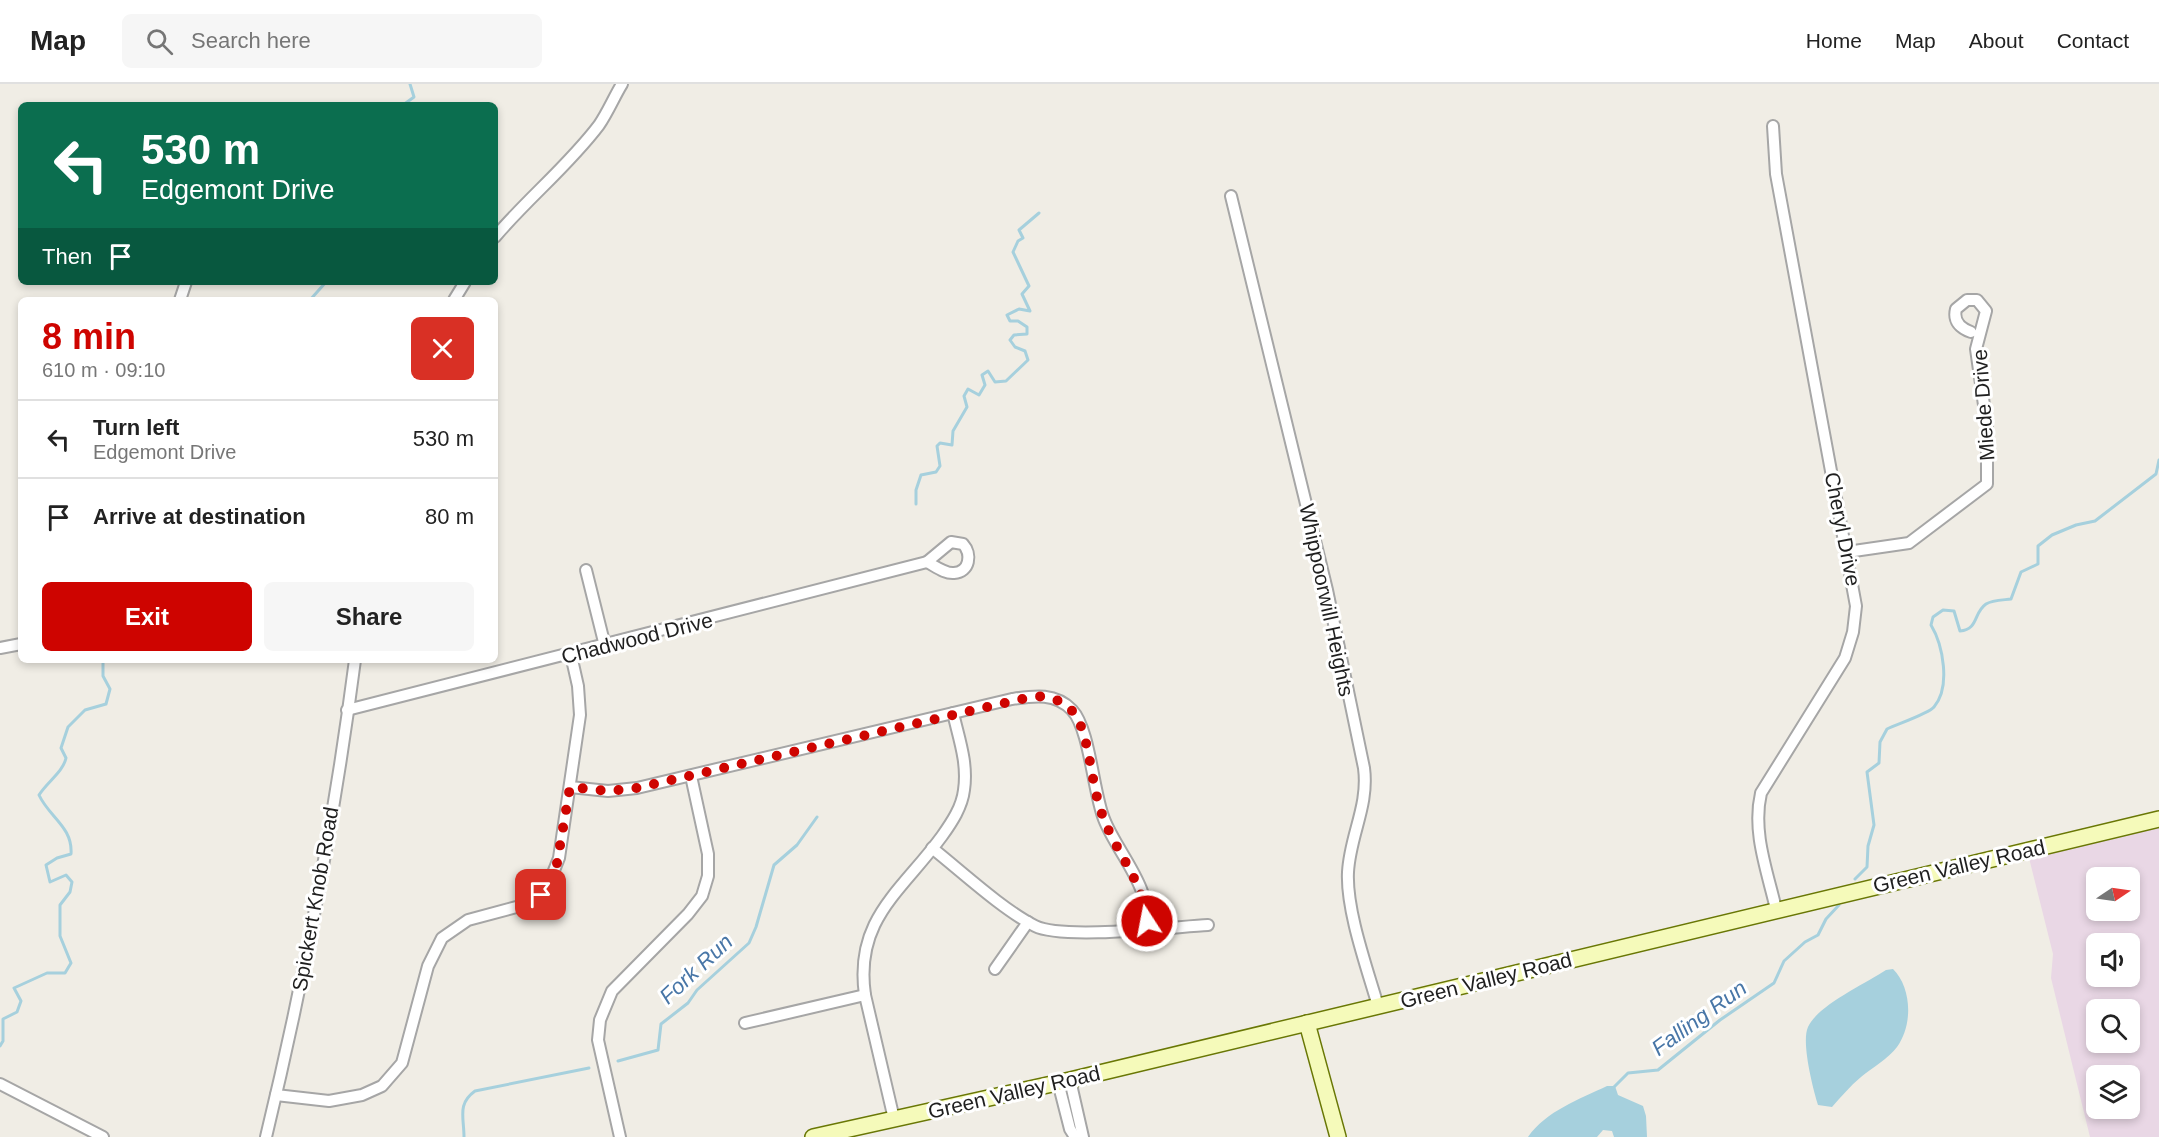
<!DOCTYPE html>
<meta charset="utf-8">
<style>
:root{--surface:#fff;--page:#f6f6f6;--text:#222;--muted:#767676;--line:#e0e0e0;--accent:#ce0400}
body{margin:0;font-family:Arial,sans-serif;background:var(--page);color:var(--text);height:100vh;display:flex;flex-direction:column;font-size:22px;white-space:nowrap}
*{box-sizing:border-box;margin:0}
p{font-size:20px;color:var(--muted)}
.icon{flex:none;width:33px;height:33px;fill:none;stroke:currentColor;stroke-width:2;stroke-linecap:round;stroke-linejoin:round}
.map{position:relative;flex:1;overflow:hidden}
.panel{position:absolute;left:18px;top:213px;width:480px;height:366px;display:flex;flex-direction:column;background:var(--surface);border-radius:9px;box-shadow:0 3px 9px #0003}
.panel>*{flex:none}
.top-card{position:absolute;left:18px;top:18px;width:480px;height:183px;border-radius:9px;box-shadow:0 3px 9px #0003;background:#0b6e4f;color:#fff;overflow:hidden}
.needle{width:39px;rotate:77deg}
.tools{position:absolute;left:2086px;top:783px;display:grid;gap:12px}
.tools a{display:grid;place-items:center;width:54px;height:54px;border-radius:9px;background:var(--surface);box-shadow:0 3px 9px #0003;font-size:30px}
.pin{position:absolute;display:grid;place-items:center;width:51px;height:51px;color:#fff;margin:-26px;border-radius:12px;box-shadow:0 3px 9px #0006}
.me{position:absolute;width:66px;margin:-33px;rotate:349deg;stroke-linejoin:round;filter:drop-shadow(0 0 4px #0008)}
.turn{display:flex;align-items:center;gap:21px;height:126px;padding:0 24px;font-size:27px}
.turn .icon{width:78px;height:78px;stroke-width:2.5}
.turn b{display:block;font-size:42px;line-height:51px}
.then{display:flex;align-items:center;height:57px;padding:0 24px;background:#0003;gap:12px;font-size:22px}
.round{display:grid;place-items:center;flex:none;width:63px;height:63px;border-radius:9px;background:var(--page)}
.headline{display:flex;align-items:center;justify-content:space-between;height:102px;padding:0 24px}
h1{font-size:36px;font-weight:700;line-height:45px;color:var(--accent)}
.primary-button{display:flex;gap:12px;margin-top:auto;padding:12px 24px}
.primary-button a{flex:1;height:69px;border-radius:9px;background:var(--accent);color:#fff;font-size:24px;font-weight:700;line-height:69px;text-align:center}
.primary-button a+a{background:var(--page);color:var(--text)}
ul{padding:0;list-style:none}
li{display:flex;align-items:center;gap:18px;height:78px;padding:0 24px;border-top:2px solid var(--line)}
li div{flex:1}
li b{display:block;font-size:22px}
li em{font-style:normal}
header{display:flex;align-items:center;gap:36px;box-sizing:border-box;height:84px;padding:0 30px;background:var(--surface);border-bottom:2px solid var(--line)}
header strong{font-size:28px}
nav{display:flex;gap:33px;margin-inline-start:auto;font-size:21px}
.search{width:420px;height:54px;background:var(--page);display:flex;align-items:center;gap:15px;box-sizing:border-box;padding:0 21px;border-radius:9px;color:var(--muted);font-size:22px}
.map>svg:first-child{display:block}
.industrial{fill:#e9d7e5;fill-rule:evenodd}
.water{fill:#a6d0dd}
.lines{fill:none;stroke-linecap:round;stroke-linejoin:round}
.stream{stroke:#a6d0dd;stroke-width:3}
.street-casing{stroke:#a6a6a6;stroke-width:14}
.secondary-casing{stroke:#697705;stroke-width:18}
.street{stroke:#fff;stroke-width:10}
.secondary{stroke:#f5faba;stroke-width:15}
.route{stroke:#ce0400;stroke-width:10;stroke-dasharray:0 18}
.labels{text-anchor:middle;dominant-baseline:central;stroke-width:6;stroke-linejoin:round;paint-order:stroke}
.street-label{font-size:21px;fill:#1f1f1f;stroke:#fff}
.water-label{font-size:22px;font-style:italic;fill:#4876a7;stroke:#fff}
</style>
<header>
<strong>Map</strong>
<div class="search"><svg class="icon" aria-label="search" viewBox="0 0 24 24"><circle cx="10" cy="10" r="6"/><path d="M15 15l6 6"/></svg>Search here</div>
<nav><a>Home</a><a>Map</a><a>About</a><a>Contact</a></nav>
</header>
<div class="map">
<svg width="2159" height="1053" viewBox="0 0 2159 1053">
<rect width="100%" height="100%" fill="#f0ede5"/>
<!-- industrial -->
<path class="industrial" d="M 2159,735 L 2159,1053 L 2090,1053 L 2051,894 L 2053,870 L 2027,766 ZM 2097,794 L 2130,794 L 2130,826 L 2097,826 ZM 2097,860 L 2130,860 L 2130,892 L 2097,892 ZM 2097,926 L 2130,926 L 2130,958 L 2097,958 ZM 2097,992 L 2130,992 L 2130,1024 L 2097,1024 Z"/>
<!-- water -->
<g class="water">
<path d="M 1893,885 C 1912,904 1913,941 1897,963 C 1889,974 1872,984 1861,993 C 1850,1002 1841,1013 1832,1023 L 1818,1021 C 1813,1005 1801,958 1808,943 C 1818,921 1865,900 1886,886 Z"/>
<path d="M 1607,1002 L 1615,1002 L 1618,1011 L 1643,1022 L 1646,1032 L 1647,1053 L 1614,1053 L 1612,1047 L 1603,1046 L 1597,1053 L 1528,1053 C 1546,1027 1580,1015 1607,1002 Z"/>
</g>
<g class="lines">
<!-- stream -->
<g class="stream">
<polyline points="403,21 414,13 410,0"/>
<polyline points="310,216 326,198"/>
<polyline points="916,420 916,406 921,391 936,388 940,382 937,362 940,359 952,361 953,347 967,323 964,312 968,305 979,311 985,301 982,291 988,287 995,298 1006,297 1028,276 1025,267 1015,263 1010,256 1014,251 1027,250 1027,243 1018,237 1010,237 1007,231 1019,225 1030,227 1022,210 1029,202 1013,168 1018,157 1023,154 1019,146 1039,129"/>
<path d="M 1855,795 L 1867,783 L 1868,762 L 1874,741 L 1867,688 L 1879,679 L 1880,658 L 1887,645 C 1897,640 1928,630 1934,623 C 1951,603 1943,561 1931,541 L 1933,533 L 1943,526 L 1954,527 L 1960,547 C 1979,545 1973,529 1986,520 C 1992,516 2004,516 2011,515 L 2021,488 L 2038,480 L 2038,462 L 2052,451 L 2076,441 L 2095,437 L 2156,390 L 2159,376"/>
<path d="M 0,962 L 3,957 L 3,935 L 17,928 L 21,917 L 14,904 L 47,889 L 65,889 L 71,879 L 60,852 L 60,821 L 70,808 L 72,798 L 66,791 L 50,798 L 46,781 L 57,774 L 71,770 C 73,743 49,733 39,711 C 47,698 63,688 66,674 L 61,664 L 68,643 L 85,626 L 106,620 L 110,605 L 103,592 L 103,578 L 105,576"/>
<polyline points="618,977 658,966 661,940 688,919 697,906 749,859 756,843 774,781 797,761 817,733"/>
<polyline points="1613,1004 1628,989 1658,986 1720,936 1774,899 1784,877 1805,858 1818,851 1826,835 1839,821"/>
<path d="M 464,1053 C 464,1033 457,1020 475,1007 L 589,984"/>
</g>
<defs>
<g id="street">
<path d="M 1773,42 L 1776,90 L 1856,522 L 1853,548 L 1845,574 L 1761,709 C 1752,748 1767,786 1776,825"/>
<path d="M 1231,112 L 1327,506 L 1364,684 C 1369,722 1350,751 1348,788 C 1346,826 1367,884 1378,922"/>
<path d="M 495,153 C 528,114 569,81 599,41 C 608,28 614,13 622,0"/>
<polyline points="180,216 186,198"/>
<polyline points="454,216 465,198"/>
<path d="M 951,458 L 963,460 C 972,470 970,488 954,489 C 945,490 935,482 927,478 Z"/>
<path d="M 1847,468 L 1909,459 L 1987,400 L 1987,342 L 1976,265 L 1986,227 L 1977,216 L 1967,216 L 1956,225 C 1953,237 1960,244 1971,248"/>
<polyline points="586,486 605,562"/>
<polyline points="0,564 21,560"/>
<polyline points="347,626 927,478"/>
<path d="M 570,703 L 608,707 L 637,704 L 1012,615 C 1033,612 1055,608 1072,626 C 1090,645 1093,708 1104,735 C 1117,769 1155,806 1145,845"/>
<path d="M 932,764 C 961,787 1003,826 1035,842 C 1063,856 1172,843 1208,841"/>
<polyline points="995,885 1028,838"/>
<polyline points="745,939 865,911"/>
<polyline points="1070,996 1083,1053"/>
<polyline points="1058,998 1070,1045 1075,1053"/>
<polyline points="0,1000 103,1053"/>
<polyline points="276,1011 329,1017 362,1011 382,1002 402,979 428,882 442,854 468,836 524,821 547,804 559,774 580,631 578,602 571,571"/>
<path d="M 894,1035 L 865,911 C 854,835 902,807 942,752 C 952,738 962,723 964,706 C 968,679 959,655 953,629"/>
<path d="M 266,1053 C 304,896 334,737 355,576"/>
<polyline points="620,1053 598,956 600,936 612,907 688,830 702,812 708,792 708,770 691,692"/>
</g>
<g id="secondary">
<polyline points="1307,939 1338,1053"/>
<polyline points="813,1053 1070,996 2159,735"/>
</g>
</defs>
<!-- street casing -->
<use href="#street" class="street-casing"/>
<!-- secondary casing -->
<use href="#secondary" class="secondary-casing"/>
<!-- street -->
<use href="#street" class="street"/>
<!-- secondary -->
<use href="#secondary" class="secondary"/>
</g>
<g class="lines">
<!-- route -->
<path class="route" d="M 541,811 L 556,785 L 570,703 L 608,707 L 637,704 L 1035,612 C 1054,613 1068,618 1078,635 C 1091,664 1091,700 1102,730 C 1115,768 1143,796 1147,837"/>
</g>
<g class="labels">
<!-- street labels -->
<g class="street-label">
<text transform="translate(1983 321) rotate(-94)">Miede Drive</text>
<text transform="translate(1843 445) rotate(79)">Cheryl Drive</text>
<text transform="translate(1327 516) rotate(78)">Whippoorwill Heights</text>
<text transform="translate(637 554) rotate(-14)">Chadwood Drive</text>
<text transform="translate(1959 782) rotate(-13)">Green Valley Road</text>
<text transform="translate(315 815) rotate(-80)">Spickert Knob Road</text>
<text transform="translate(1486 896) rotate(-14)">Green Valley Road</text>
<text transform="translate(1014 1008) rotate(-13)">Green Valley Road</text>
</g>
<!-- water labels -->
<g class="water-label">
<text transform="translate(696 885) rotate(-43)">Fork Run</text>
<text transform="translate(1699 934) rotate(-36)">Falling Run</text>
</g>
</g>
</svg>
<div class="tools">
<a><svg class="needle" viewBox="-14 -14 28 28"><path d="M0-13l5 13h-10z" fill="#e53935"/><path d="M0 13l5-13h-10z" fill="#767676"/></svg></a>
<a><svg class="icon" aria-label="sound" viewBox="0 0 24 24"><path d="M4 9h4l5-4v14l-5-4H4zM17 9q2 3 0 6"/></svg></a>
<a><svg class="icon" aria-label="search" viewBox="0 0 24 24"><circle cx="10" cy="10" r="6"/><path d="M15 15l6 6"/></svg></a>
<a><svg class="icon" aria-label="layers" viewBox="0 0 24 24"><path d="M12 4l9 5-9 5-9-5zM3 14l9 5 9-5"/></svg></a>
</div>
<div class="pin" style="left:541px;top:811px;background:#d93025"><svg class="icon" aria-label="arrive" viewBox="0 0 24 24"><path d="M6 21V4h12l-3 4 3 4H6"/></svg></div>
<svg class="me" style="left:1147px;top:837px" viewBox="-20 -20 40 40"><circle r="17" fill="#ce0400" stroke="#fff" stroke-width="3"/><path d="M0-11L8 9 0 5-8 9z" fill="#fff"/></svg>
<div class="top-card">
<div class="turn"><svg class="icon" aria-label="left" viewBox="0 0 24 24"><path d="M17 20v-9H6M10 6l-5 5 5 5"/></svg><div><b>530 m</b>Edgemont Drive</div></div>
<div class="then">Then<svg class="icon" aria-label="arrive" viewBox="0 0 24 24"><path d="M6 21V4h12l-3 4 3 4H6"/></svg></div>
</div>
<section class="panel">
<div class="headline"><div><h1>8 min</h1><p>610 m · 09:10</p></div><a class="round" style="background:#d93025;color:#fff"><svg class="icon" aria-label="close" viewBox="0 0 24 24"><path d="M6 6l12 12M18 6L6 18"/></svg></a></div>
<ul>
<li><svg class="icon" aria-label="left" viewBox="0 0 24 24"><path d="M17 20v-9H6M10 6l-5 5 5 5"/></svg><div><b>Turn left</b><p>Edgemont Drive</p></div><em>530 m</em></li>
<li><svg class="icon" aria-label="arrive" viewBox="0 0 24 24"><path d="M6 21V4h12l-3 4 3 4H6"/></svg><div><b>Arrive at destination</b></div><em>80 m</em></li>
</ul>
<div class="primary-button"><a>Exit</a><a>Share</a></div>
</section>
</div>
